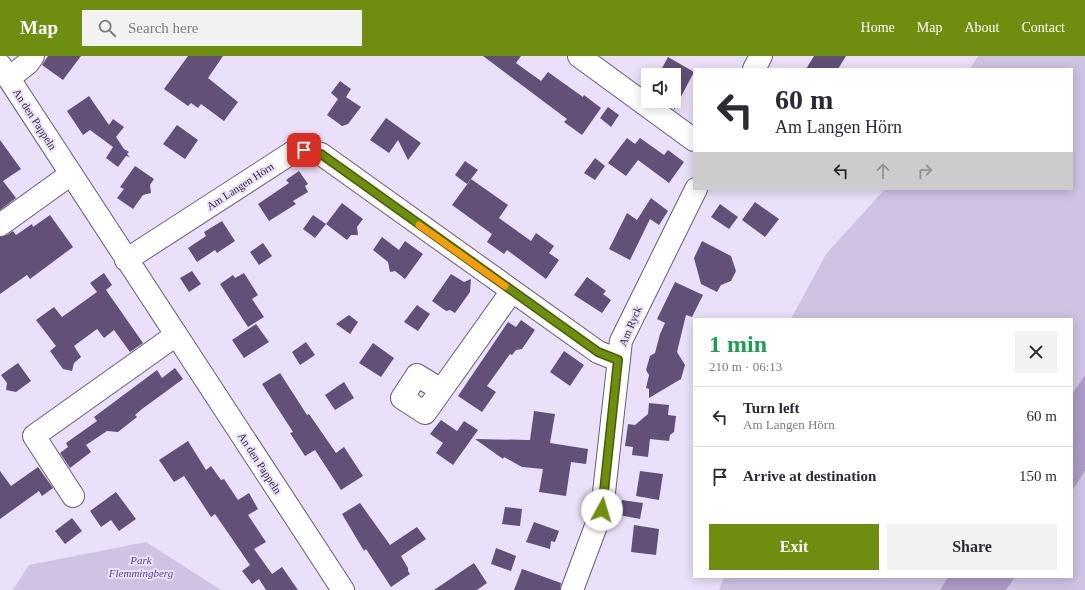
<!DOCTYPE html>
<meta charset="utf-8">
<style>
:root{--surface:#fff;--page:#f2f2f3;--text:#2b2b33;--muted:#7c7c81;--line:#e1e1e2;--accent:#6f8d0f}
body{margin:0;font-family:"Times New Roman",serif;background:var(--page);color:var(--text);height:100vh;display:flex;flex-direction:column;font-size:15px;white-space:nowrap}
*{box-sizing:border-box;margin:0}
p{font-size:13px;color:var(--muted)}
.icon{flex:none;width:22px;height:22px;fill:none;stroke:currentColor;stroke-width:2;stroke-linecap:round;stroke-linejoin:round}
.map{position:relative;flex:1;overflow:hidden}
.side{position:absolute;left:693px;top:262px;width:380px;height:260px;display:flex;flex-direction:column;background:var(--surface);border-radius:0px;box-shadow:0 2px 10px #0003}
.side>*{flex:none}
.top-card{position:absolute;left:693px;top:12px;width:380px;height:122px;border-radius:0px;box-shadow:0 2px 10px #0003;background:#fff;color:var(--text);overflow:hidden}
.buttons{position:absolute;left:641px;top:12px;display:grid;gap:8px}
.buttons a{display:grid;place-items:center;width:40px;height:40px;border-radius:0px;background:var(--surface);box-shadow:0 2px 10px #0003;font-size:20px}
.pin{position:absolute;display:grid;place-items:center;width:34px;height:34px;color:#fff;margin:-17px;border-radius:8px;box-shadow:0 2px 6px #0006}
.me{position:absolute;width:44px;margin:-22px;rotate:6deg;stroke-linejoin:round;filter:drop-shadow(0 0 3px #0008)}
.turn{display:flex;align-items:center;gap:14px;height:84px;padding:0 16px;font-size:18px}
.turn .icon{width:52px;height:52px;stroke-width:2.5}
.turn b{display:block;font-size:28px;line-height:34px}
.lanes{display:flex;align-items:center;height:38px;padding:0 16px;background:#0003;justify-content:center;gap:20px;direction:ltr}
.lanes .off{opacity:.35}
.round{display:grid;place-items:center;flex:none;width:42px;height:42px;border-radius:0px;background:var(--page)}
.summary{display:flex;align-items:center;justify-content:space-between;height:68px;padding:0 16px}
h1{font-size:24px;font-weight:800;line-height:30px;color:#1e9e55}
.button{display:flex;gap:8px;margin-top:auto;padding:8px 16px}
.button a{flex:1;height:46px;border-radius:0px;background:var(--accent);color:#fff;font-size:16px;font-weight:800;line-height:46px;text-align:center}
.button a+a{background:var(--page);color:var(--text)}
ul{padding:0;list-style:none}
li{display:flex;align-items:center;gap:12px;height:60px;padding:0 16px;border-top:1px solid var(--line)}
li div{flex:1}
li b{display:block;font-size:15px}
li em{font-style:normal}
header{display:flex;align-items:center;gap:24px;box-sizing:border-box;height:56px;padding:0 20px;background:var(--accent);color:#fff}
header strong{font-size:19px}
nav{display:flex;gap:22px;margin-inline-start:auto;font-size:14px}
.search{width:280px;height:36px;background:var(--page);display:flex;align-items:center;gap:10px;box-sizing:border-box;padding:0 14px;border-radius:0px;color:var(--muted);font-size:15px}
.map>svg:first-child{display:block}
.green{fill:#cfc2e3}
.water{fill:#ad9ac7}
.building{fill:#625079}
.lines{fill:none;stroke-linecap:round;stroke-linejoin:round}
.minor-casing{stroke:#665d73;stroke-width:24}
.minor{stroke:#fff;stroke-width:22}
.route-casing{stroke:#485c0a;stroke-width:10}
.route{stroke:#6f8d0f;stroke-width:7}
.slow{stroke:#f59e0b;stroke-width:7}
.labels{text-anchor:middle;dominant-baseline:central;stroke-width:4;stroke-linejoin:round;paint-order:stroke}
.street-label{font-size:11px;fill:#2f2b35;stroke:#eae0f9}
.park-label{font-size:11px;font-style:italic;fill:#624782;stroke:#eae0f9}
</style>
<header>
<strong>Map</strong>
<div class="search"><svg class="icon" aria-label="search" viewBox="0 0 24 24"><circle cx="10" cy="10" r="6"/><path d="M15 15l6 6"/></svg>Search here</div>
<nav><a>Home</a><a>Map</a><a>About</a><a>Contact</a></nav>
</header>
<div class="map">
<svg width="1085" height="534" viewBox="0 0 1085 534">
<rect width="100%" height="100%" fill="#eae0f9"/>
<!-- green -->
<g class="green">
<polygon points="978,0 1085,0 1085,319 1072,338 1072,263 791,263 826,198 885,133 1072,133 1072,13 970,13"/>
<polygon points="1085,415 1085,534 1006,534 1015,521 1072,521 1072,435"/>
<polygon points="146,486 221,534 13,534 29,509"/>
<polygon points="724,521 948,521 940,534 719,534"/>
</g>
<!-- water -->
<g class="water">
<polygon points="1085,319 1085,415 1072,435 1072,338"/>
<polygon points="948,521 1015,521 1006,534 940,534"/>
</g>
<!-- building -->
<g class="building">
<polygon points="48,0 81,0 63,24 42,9"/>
<polygon points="188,0 223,0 208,22 238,46 224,65 201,48 198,52 191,47 188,50 164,33"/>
<polygon points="483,0 521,0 516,7 541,25 548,16 583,41 584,39 601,52 582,79 564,66 567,63"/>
<polygon points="814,0 846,0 838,13 806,13"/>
<polygon points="668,1 694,16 674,54 674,19 659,18"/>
<polygon points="340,25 351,33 346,41 361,51 348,68 342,70 327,59 338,43 331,37"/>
<polygon points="89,40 109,69 113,63 124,71 116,81 124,93 129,96 127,98 130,101 126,100 118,111 106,102 113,91 90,74 83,79 67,55"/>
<polygon points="608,51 619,59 611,71 600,62"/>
<polygon points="386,62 421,87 408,104 398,84 389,97 370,84"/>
<polygon points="177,69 198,84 185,103 163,88"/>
<polygon points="627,82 635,88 640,82 664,99 668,94 684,106 669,127 638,104 626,120 608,107"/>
<polygon points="0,84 21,113 3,125 16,142 0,154"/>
<polygon points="595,102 605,110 595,124 584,117"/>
<polygon points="465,105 478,114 467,128 455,119"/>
<polygon points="135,110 154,123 150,129 151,137 143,139 133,153 117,142 124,133 120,131"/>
<polygon points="299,115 308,128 305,130 308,136 293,145 296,148 269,165 258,148 289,127 286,124"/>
<polygon points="471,123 508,149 499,162 531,185 536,177 554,190 549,197 559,204 546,223 507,194 504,198 487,186 492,178 452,149"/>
<polygon points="651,142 668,155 659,169 650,163 630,204 609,193 627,157 637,164"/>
<polygon points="755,146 779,163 765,181 742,164"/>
<polygon points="342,147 363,163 357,171 358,179 351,179 347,184 326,168"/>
<polygon points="720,148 738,161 729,173 711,161"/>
<polygon points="50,159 73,191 30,223 27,219 0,238 0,181 7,179 13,175 16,179 32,168 33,171"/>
<polygon points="313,159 326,168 315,182 303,173"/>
<polygon points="222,165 235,185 217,197 215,194 197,206 188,192 206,180 204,176"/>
<polygon points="382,181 399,194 405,185 423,198 405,223 395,215 390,216 388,206 373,194"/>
<polygon points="702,185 731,200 736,215 731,225 721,229 717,236 701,228 694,202"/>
<polygon points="263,187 272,200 259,209 250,196"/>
<polygon points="192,215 201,228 189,236 180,222"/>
<polygon points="104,217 112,229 106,234 143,287 130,296 114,274 104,282 97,273 74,290 81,301 74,307 72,315 63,313 50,295 56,290 36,264 54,251 62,261 97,236 90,227"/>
<polygon points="244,217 258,239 252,243 264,261 248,271 220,228 233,219 235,222"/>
<polygon points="451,218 464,226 471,223 470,236 455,257 450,254 446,255 432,245"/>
<polygon points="587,221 606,235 603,238 611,244 602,257 574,239"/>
<polygon points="675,226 703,239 692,261 686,259 677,296 685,309 681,323 649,342 649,333 646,332 649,319 646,314 650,300 655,297 660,278 665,267 657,263"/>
<polygon points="417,249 430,258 418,275 404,266"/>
<polygon points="349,259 358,266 350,278 336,268"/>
<polygon points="521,264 535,274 522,293 516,294 512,299 510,298 487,330 496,336 482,356 458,340 508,266 516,271"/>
<polygon points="256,268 269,286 244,302 232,284"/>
<polygon points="306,286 315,299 300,309 292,296"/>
<polygon points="373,287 394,302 381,321 359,307"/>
<polygon points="564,295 584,309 570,330 550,316"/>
<polygon points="18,307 31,325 16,336 6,334 7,327 1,319"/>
<polygon points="175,312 183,323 142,353 135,359 137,361 118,376 107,375 86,389 91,396 70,412 60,397 68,391 66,387 97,365 94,361 157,314 162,322"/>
<polygon points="280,317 307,359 309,358 336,397 344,391 363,420 341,434 315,394 305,400 290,377 293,376 262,328"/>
<polygon points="344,326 354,342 335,354 325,339"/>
<polygon points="649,347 669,349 668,359 676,360 674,376 670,379 669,385 650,383 648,401 632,399 633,391 625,390 628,368 635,369 648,358"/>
<polygon points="534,355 555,358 550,387 588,393 586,408 571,406 566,440 539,436 543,413 522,411 504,401 503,403 475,383 530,384"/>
<polygon points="441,364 457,375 464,365 478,374 453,409 436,397 443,387 430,378"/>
<polygon points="188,385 206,414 211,410 221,424 224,423 238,444 249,437 258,453 248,459 266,486 254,493 272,518 282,511 298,534 266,534 259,523 252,528 242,515 250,509 215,458 211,461 184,420 174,426 159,404"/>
<polygon points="38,411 53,432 42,440 39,435 0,463 0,415 11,430"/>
<polygon points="640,415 663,418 659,444 636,440"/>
<polygon points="116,436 136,463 119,475 111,464 101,471 90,455"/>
<polygon points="622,444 643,447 640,463 619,459"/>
<polygon points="360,447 390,489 417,471 426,483 401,500 408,512 408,515 410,518 391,531 366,493 364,495 342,458"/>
<polygon points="505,451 522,453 520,470 502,468"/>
<polygon points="72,462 82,475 65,488 55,475"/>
<polygon points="534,466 559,475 555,486 551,485 550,493 526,486"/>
<polygon points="634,469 659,473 656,499 631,496"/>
<polygon points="496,492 516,500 511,515 491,508"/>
<polygon points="474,507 487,527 477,534 434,534"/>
<polygon points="522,513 561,527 560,534 514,534"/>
</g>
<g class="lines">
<defs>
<g id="minor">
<polyline points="579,0 694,84"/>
<polyline points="0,9 343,534"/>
<polyline points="754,13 761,0"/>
<polyline points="9,22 28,7 33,0"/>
<polyline points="0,169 71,118"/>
<polyline points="126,204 293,96 304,93 321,98 598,296 618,304"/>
<polyline points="441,334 417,319 402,342 425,357 512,235"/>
<polyline points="73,440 34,380 176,279"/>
<polyline points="572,534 602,454 621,285 696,133"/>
</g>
</defs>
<!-- minor casing -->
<use href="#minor" class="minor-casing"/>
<!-- minor -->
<use href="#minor" class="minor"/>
</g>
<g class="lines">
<defs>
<polyline id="route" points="304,94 321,98 598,296 618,304 602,454"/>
</defs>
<!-- route casing -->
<use href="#route" class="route-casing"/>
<!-- route -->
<use href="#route" class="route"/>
<!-- slow -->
<polyline class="slow" points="419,169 505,230"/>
</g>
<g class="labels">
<!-- street labels -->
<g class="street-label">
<text transform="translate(35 63) rotate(57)">An den Pappeln</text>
<text transform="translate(240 130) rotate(-33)">Am Langen Hörn</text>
<text transform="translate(630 270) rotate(-67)">Am Ryck</text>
<text transform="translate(260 407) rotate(57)">An den Pappeln</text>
</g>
<!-- park labels -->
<g class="park-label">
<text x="141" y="504">Park<tspan x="141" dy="13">Flemmingberg</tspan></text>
</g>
</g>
</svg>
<div class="buttons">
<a><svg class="icon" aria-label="sound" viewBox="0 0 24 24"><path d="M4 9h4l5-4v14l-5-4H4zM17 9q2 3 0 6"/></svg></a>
</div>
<div class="pin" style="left:304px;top:94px;background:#d93025"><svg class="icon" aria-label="arrive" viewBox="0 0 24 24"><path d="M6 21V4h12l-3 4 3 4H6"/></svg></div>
<svg class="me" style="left:602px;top:454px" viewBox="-20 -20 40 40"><circle r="19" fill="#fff"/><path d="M0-13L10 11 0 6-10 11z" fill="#6f8d0f"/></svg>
<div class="top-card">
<div class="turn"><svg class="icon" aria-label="left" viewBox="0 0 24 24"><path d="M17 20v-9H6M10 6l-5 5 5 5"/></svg><div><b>60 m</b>Am Langen Hörn</div></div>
<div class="lanes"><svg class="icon" aria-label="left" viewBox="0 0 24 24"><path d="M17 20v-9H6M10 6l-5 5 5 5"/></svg><svg class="icon off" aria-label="ahead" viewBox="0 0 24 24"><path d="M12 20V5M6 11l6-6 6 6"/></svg><svg class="icon off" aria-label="right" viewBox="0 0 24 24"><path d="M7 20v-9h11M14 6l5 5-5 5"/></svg></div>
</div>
<section class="side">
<div class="summary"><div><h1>1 min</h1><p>210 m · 06:13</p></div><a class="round"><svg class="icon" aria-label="close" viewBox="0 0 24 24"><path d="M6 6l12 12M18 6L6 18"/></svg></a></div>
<ul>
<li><svg class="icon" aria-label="left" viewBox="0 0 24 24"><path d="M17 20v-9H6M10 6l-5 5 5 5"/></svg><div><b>Turn left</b><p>Am Langen Hörn</p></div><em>60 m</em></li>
<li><svg class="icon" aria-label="arrive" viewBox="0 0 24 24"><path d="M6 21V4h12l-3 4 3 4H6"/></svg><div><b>Arrive at destination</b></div><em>150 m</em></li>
</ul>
<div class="button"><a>Exit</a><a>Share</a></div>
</section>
</div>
